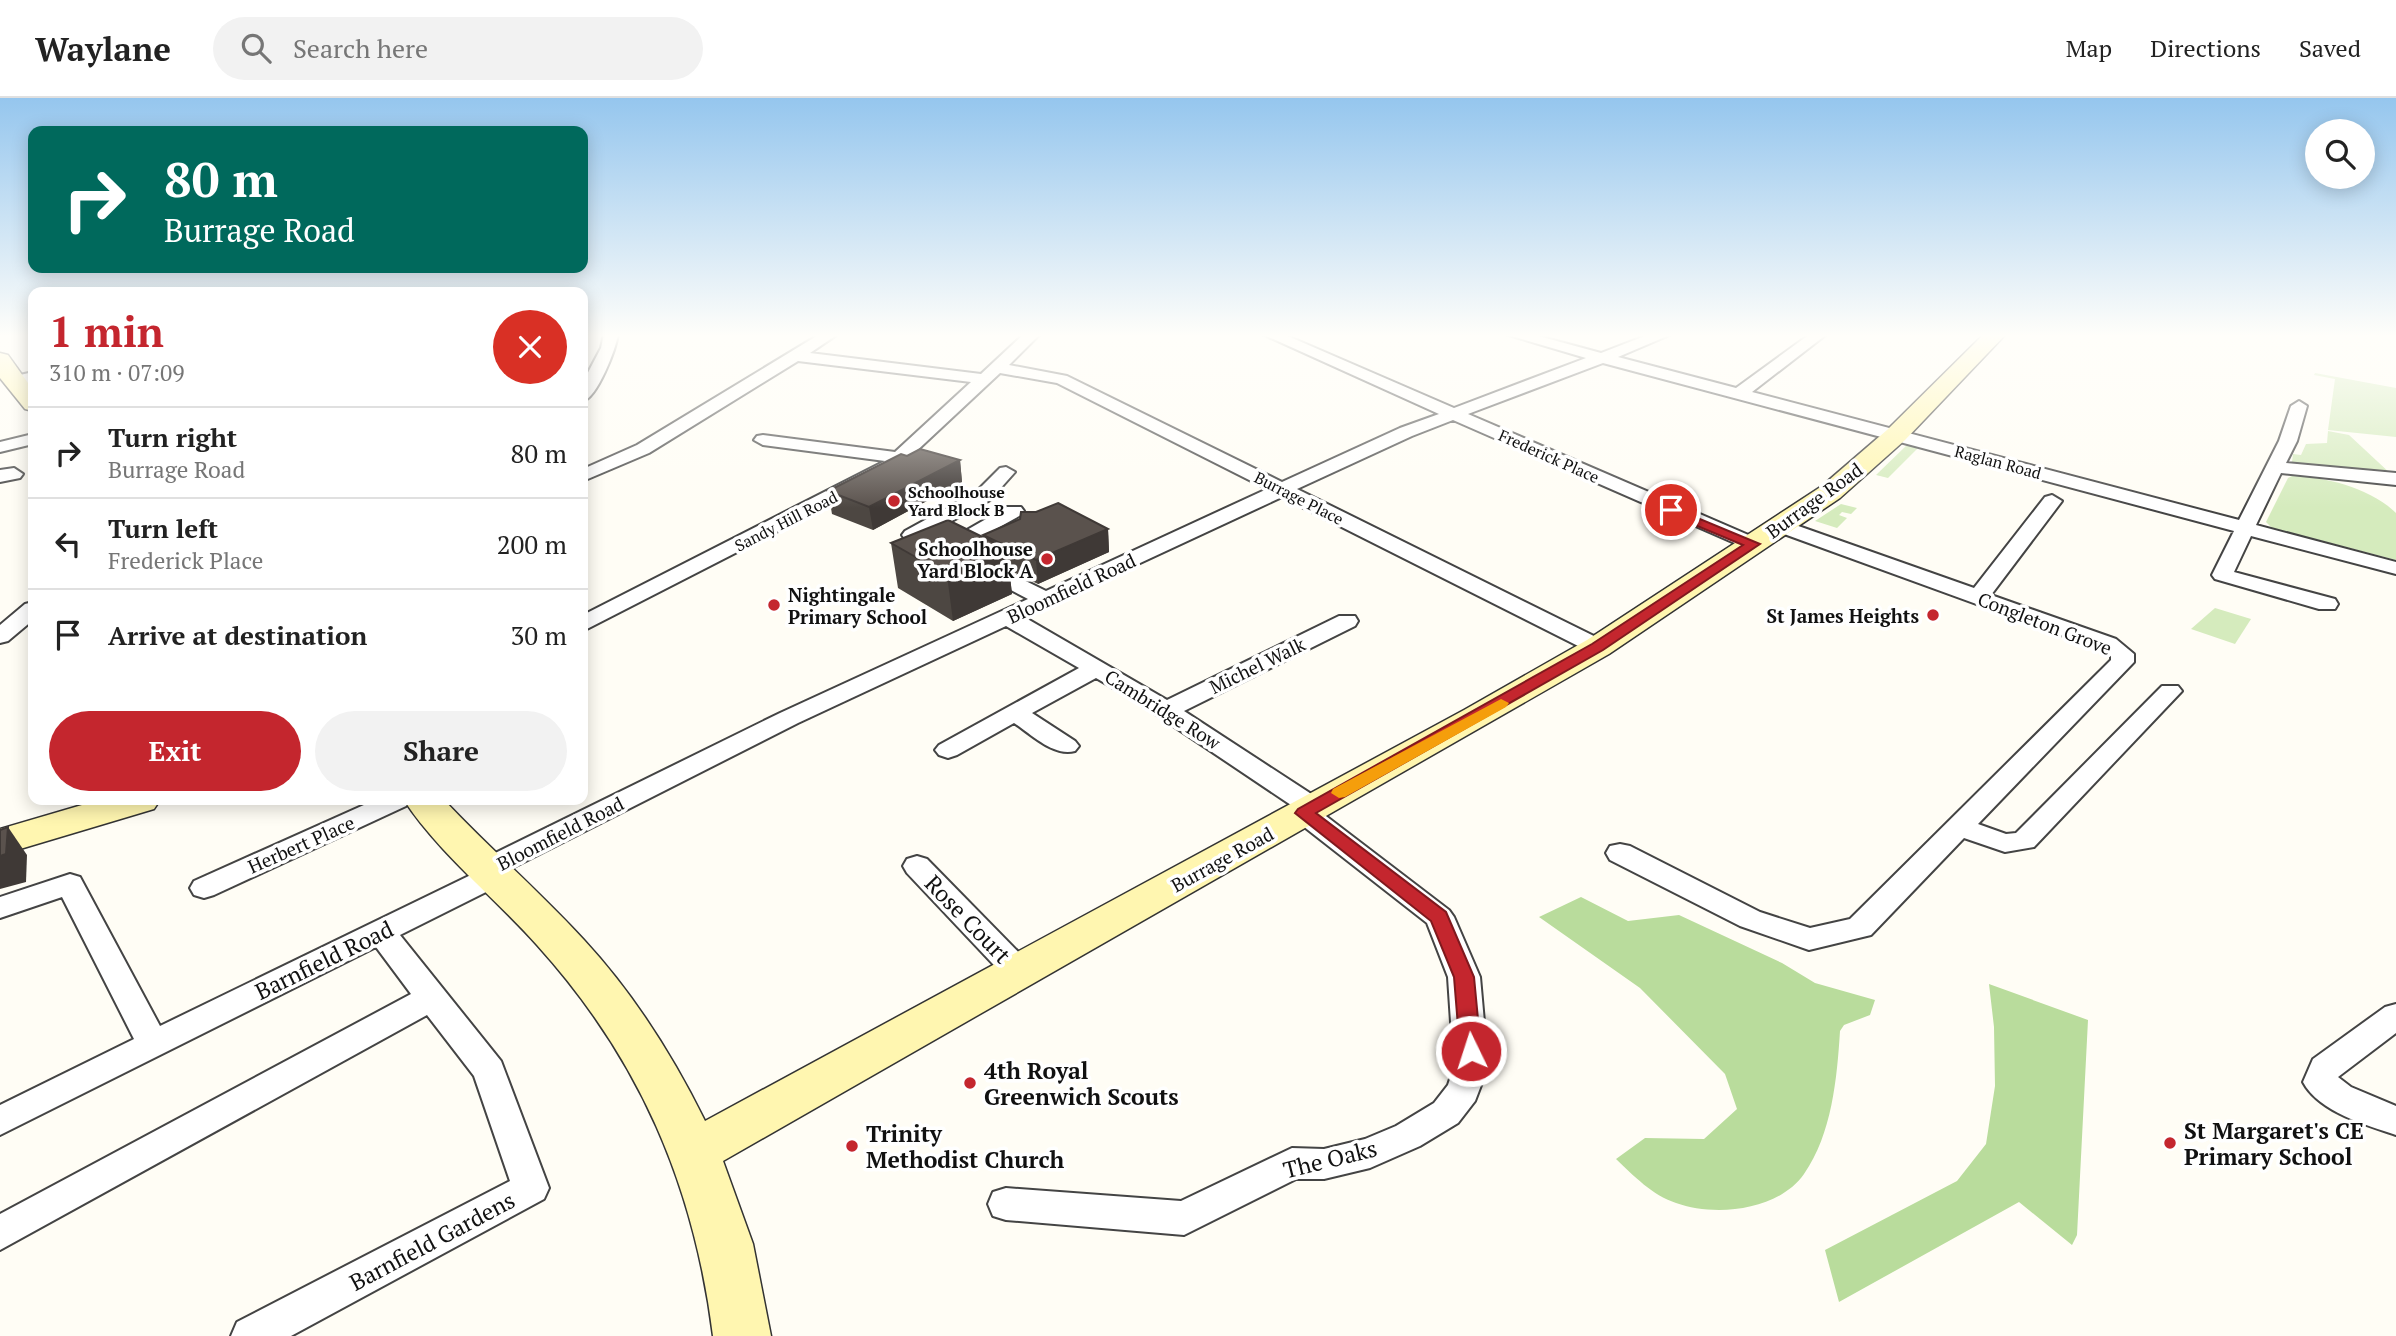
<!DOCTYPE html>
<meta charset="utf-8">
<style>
:root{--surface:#fff;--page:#f2f2f2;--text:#222;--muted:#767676;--line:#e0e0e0;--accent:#c4262e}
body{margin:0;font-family:"PT Serif",serif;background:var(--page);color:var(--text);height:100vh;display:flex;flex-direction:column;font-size:26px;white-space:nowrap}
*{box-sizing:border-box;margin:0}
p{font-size:23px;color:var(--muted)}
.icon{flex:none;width:38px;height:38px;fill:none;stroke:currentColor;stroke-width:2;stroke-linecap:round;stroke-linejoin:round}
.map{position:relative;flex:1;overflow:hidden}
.details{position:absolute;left:28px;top:189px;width:560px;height:518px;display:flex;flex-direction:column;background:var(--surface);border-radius:14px;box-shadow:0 4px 18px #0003}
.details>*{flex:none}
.top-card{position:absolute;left:28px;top:28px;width:560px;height:147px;border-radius:14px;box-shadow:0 4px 18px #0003;background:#00695c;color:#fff;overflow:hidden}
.buttons{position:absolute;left:2305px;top:21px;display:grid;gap:14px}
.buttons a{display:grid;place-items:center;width:70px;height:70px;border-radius:50%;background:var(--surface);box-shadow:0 4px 18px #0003;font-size:35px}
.pin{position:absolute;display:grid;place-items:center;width:60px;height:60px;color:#fff;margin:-30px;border:4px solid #fff;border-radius:50%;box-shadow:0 2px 7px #0007}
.me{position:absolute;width:77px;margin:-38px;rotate:356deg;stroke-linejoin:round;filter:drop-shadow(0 0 5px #0008)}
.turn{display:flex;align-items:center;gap:24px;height:147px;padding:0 21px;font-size:32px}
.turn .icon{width:91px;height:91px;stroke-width:2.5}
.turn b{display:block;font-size:49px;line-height:60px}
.round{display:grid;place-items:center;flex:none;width:74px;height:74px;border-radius:37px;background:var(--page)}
.head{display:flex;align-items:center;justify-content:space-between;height:119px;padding:0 21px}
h1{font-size:42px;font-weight:700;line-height:52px;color:var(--accent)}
.action{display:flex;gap:14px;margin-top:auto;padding:14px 21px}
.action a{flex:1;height:80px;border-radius:42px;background:var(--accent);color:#fff;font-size:28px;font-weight:700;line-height:80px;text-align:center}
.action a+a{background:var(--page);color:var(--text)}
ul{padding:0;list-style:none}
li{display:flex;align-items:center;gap:21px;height:91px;padding:0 21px;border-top:2px solid var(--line)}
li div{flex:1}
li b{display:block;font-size:26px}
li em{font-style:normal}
header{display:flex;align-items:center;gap:42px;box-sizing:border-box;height:98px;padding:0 35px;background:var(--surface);border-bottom:2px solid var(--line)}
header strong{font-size:33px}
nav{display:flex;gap:38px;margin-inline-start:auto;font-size:24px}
.search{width:490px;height:63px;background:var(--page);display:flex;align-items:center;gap:18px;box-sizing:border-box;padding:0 24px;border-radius:38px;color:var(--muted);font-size:26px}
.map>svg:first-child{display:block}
.green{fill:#d5ebbd}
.forest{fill:#b9dc9c}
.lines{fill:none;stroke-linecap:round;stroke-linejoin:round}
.street-casing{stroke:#444;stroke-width:4}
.secondary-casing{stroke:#333;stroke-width:3}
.street{fill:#fff;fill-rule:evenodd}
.secondary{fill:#fff6b0;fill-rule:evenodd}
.wall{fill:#4d4742}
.shaded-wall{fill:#3f3936}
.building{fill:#5a524d;stroke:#3f3936;stroke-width:2}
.route{fill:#c4262e;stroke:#7f191e;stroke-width:2}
.slow{fill:#f59e0b}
.poi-dot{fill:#c4262e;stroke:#fff;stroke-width:2.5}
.labels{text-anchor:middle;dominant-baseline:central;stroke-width:7;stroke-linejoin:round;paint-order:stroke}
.far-street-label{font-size:16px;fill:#111;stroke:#fff}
.far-poi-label{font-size:16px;font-weight:bold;fill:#111;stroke:#fff;text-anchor:start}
.street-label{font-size:19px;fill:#111;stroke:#fff}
.poi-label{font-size:19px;font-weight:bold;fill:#111;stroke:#fff;text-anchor:end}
.near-street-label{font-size:23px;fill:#111;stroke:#fff}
.near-poi-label{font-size:23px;font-weight:bold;fill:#111;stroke:#fff;text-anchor:start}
</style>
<header>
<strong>Waylane</strong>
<div class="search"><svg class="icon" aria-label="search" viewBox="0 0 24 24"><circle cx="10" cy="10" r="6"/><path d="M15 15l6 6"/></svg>Search here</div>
<nav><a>Map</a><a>Directions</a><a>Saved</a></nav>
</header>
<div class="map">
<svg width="2396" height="1238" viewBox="0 0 2396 1238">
<rect width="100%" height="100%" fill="#fffdf5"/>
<!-- green -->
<g class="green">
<polygon points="2315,275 2396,290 2396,339 2328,332 2335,281 2314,277"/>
<polygon points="2328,333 2349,337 2392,377 2306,369 2292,364 2293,356 2301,357 2306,346 2327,345"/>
<polygon points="1907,347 1918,350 1888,380 1876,377"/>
<path d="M 2292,378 C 2327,379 2370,390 2396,415 L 2396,462 L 2272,430 L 2266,424 L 2288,380 Z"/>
<polygon points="1841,406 1857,410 1851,416 1842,414 1839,417 1847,420 1837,430 1815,423"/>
<polygon points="2215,510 2251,521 2235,546 2191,531"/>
</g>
<!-- forest -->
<g class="forest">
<path d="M 1581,799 L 1628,823 L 1679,817 L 1782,865 L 1815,885 L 1875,902 L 1870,917 L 1844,927 L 1840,933 C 1837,980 1832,1036 1804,1076 C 1778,1113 1715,1119 1676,1105 C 1652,1097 1634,1078 1616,1061 L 1645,1040 L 1704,1041 L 1737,1011 L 1725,976 L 1640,890 L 1539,819 Z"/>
<polygon points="1989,886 2088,922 2077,1137 2072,1147 2019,1104 1839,1204 1825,1152 1957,1083 1986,1046 1995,988 1994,929"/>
</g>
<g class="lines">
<defs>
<g id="street">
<path d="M 604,236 L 618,236 C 616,251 597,300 583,303 L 583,284 L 601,250 Z"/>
<path d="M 820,236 L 838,236 L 810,255 L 981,276 L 1024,236 L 1040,236 L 1009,267 L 1067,278 L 1282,384 L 1400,330 L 1439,316 L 1262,236 L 1283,236 L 1454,310 L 1586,260 L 1505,236 L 1531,236 L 1601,255 L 1650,236 L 1672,236 L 1618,259 L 1736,290 L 1810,236 L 1827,236 L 1752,294 L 2239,422 L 2279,343 L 2291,308 L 2299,303 L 2307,308 L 2297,343 L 2286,365 L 2396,375 L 2396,387 L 2281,375 L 2256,427 L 2396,464 L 2396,476 L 2251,438 L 2234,474 L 2335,501 L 2338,506 L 2335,511 L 2319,511 L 2215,481 L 2212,477 L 2234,433 L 1603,265 L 1468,316 L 1760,442 L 1763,446 L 1760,450 L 1746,450 L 1453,322 L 1412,338 L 1297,391 L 1606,544 L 1609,549 L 1606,554 L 1590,554 L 1282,399 L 1024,519 L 1167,602 L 1339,518 L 1355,518 L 1358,523 L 1355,528 L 1184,613 L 1322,703 L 1326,709 L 1322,715 L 1449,812 L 1454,819 L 1480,879 L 1488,969 L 1475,1003 L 1458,1025 L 1420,1048 L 1370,1070 L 1324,1081 L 1296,1081 L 1184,1137 L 1006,1122 L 993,1118 L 988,1106 L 993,1094 L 1006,1090 L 1181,1103 L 1292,1050 L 1324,1051 L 1365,1041 L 1396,1028 L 1434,1005 L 1448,987 L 1454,969 L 1448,879 L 1427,825 L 1294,721 L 1291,715 L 1294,709 L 1136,603 L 1096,580 L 1032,615 L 1075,643 L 1079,648 L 1075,653 C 1054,659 1032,637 1014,625 L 957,657 L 948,660 L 939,657 L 935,652 L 939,647 L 1079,570 L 1006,528 L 798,625 L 508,772 L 510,777 L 506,784 L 400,837 L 501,963 L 549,1090 L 544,1101 L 291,1238 L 231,1238 L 237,1224 L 510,1083 L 474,978 L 427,917 L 0,1152 L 0,1116 L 411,896 L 376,849 L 0,1037 L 0,1007 L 134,941 L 62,799 L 0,820 L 0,799 L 70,776 L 80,779 L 160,928 L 477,774 L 475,770 L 479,763 L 780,615 L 1028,501 L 975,473 L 972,469 L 975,465 L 989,465 L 1046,493 L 1267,391 L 1057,285 L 1000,275 L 895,373 L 583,533 L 583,517 L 885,363 L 763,347 L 754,342 L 757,338 L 763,337 L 895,354 L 971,284 L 798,263 L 649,355 L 583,383 L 583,371 L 637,347 Z"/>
<polygon points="33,274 33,284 13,288 5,283 7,280"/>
<polygon points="33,336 33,346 0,354 0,344"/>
<polygon points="1006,369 1015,374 990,402 928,436 946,444 1007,409 1021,409 1024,413 1021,417 947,458 905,441 902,437 905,433 976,394 1000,370"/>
<polygon points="14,370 23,376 20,380 0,384 0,372"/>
<polygon points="2052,397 2062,403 1991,497 2116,541 2134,556 2134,564 1978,726 2006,736 2016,735 2162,588 2178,588 2182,593 2034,749 2005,754 1964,740 1871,837 1809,852 1740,828 1610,762 1606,755 1610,748 1620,746 1630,748 1760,814 1810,830 1850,821 2111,562 2111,558 2100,551 1773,432 1770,428 1780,422 1787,424 1974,490 2045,399"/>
<polygon points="33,504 33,522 8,543 0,545 0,527 25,506"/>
<polygon points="375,702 410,702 406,708 214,797 204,800 194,797 190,790 194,783"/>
<polygon points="917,758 927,761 1030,866 1034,874 1030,882 1019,886 1008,882 907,775 903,768 907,761"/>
<path d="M 2396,906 L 2396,935 L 2338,979 L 2351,989 L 2396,1008 L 2396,1037 C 2366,1027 2319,1014 2303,984 L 2313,961 L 2385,909 Z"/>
</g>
<g id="secondary">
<path d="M 1984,236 L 2006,236 L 1905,342 L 1840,400 L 1609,556 L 723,1063 L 753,1146 L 771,1238 L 713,1238 C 694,1087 640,961 537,847 C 496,801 437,753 404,702 L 444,702 C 489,750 539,793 584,842 C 633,895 673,958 705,1023 L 1464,612 L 1587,542 L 1822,388 L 1887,332 Z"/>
<polygon points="0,255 8,257 33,292 33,313 25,311 0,280"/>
<polygon points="99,702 160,702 154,711 0,757 0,731"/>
</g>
</defs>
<!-- street casing -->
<use href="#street" class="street-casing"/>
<!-- secondary casing -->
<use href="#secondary" class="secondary-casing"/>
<!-- street -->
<use href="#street" class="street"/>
<!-- secondary -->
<use href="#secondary" class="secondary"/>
</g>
<!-- wall -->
<g class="wall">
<polygon points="907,358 960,362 962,384 873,432 832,416 828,393"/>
<polygon points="1108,431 1109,454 1038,486 1009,472 1012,496 953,523 898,490 891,445 983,439 983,437"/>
</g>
<!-- shaded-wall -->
<g class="shaded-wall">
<polygon points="960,362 962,384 873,432 869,409"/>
<polygon points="1108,431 1109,454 1038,486 1036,462"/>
<polygon points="1007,451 1012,496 953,523 947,477"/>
<polygon points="8,729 27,757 26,784 0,791 0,758"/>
</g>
<!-- building -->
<g class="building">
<polygon points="920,351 960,362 869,409 828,393 901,356 907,358"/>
<polygon points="1058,405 1108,431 1036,462 983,437 1020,421 1021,414 1036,414"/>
<polygon points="948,422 1007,451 947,477 891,445"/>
<polygon points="8,729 6,756 0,758 0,732"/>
</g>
<!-- sky -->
<linearGradient id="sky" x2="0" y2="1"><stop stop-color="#95c6ee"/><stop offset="0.58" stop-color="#fffefa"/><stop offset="1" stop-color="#fffefa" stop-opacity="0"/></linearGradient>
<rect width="2396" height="410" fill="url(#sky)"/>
<!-- route -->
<polygon class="route" points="1671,409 1760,446 1603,552 1316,715 1446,814 1474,879 1481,953 1478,959 1471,962 1463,959 1460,953 1454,879 1431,823 1295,715 1298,711 1592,546 1743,447 1666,415 1666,410"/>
<!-- slow -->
<polygon class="slow" points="1501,601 1509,605 1506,609 1345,699 1339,700 1331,695 1333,691"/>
<!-- markers -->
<g class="poi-dot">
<circle cx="894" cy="403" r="7"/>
<circle cx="1047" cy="461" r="7"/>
<circle cx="774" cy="507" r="7"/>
<circle cx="1933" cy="517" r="7"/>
<circle cx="970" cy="985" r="7"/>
<circle cx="2170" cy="1045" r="7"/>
<circle cx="852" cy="1048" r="7"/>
</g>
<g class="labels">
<!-- far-street labels -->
<g class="far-street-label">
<text transform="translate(1549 358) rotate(24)">Frederick Place</text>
<text transform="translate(1998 364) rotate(15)">Raglan Road</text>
<text transform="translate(1299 400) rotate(27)">Burrage Place</text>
<text transform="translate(786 423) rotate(-27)">Sandy Hill Road</text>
</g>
<!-- far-poi labels -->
<g class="far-poi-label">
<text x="908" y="394">Schoolhouse<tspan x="908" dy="18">Yard Block B</tspan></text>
</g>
<!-- street labels -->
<g class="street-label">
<text transform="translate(1814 402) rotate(-36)">Burrage Road</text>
<text transform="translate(1071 490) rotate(-25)">Bloomfield Road</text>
<text transform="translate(2045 525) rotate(21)">Congleton Grove</text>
<text transform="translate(1257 567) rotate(-26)">Michel Walk</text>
<text transform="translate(1163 611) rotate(32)">Cambridge Row</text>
<text transform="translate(560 735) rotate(-27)">Bloomfield Road</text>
<text transform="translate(301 746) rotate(-24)">Herbert Place</text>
<text transform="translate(1222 761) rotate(-29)">Burrage Road</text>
</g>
<!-- poi labels -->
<g class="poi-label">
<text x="1033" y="450">Schoolhouse<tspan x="1033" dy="22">Yard Block A</tspan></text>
<text x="788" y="496" text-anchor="start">Nightingale<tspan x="788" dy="22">Primary School</tspan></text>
<text x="1919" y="517">St James Heights</text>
</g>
<!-- near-street labels -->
<g class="near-street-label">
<text transform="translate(968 821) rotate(46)">Rose Court</text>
<text transform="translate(324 862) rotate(-26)">Barnfield Road</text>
<text transform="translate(1330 1061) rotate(-14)">The Oaks</text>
<text transform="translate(432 1143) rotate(-28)">Barnfield Gardens</text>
</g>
<!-- near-poi labels -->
<g class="near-poi-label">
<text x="984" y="972">4th Royal<tspan x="984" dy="26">Greenwich Scouts</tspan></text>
<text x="2184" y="1032">St Margaret's CE<tspan x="2184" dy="26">Primary School</tspan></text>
<text x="866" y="1035">Trinity<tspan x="866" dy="26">Methodist Church</tspan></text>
</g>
</g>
</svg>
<div class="buttons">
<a><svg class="icon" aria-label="search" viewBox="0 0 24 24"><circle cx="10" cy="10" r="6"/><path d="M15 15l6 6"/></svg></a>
</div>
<div class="pin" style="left:1671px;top:412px;background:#d93025"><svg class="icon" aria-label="arrive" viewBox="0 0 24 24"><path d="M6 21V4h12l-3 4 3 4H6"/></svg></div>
<svg class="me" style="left:1471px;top:953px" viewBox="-20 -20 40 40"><circle r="17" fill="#c4262e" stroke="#fff" stroke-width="3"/><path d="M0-11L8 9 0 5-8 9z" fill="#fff"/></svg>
<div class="top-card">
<div class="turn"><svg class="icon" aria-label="right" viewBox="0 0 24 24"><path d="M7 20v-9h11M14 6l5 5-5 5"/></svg><div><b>80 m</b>Burrage Road</div></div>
</div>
<section class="details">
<div class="head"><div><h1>1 min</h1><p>310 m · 07:09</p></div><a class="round" style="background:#d93025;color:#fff"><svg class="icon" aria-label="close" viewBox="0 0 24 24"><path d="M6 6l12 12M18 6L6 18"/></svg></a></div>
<ul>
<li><svg class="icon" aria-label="right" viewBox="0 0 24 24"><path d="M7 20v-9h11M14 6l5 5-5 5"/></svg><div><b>Turn right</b><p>Burrage Road</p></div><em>80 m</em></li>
<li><svg class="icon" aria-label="left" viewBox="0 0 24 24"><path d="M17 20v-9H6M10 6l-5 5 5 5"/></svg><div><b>Turn left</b><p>Frederick Place</p></div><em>200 m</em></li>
<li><svg class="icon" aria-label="arrive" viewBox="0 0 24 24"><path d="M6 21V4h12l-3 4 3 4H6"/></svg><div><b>Arrive at destination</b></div><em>30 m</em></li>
</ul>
<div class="action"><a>Exit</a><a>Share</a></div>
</section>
</div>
